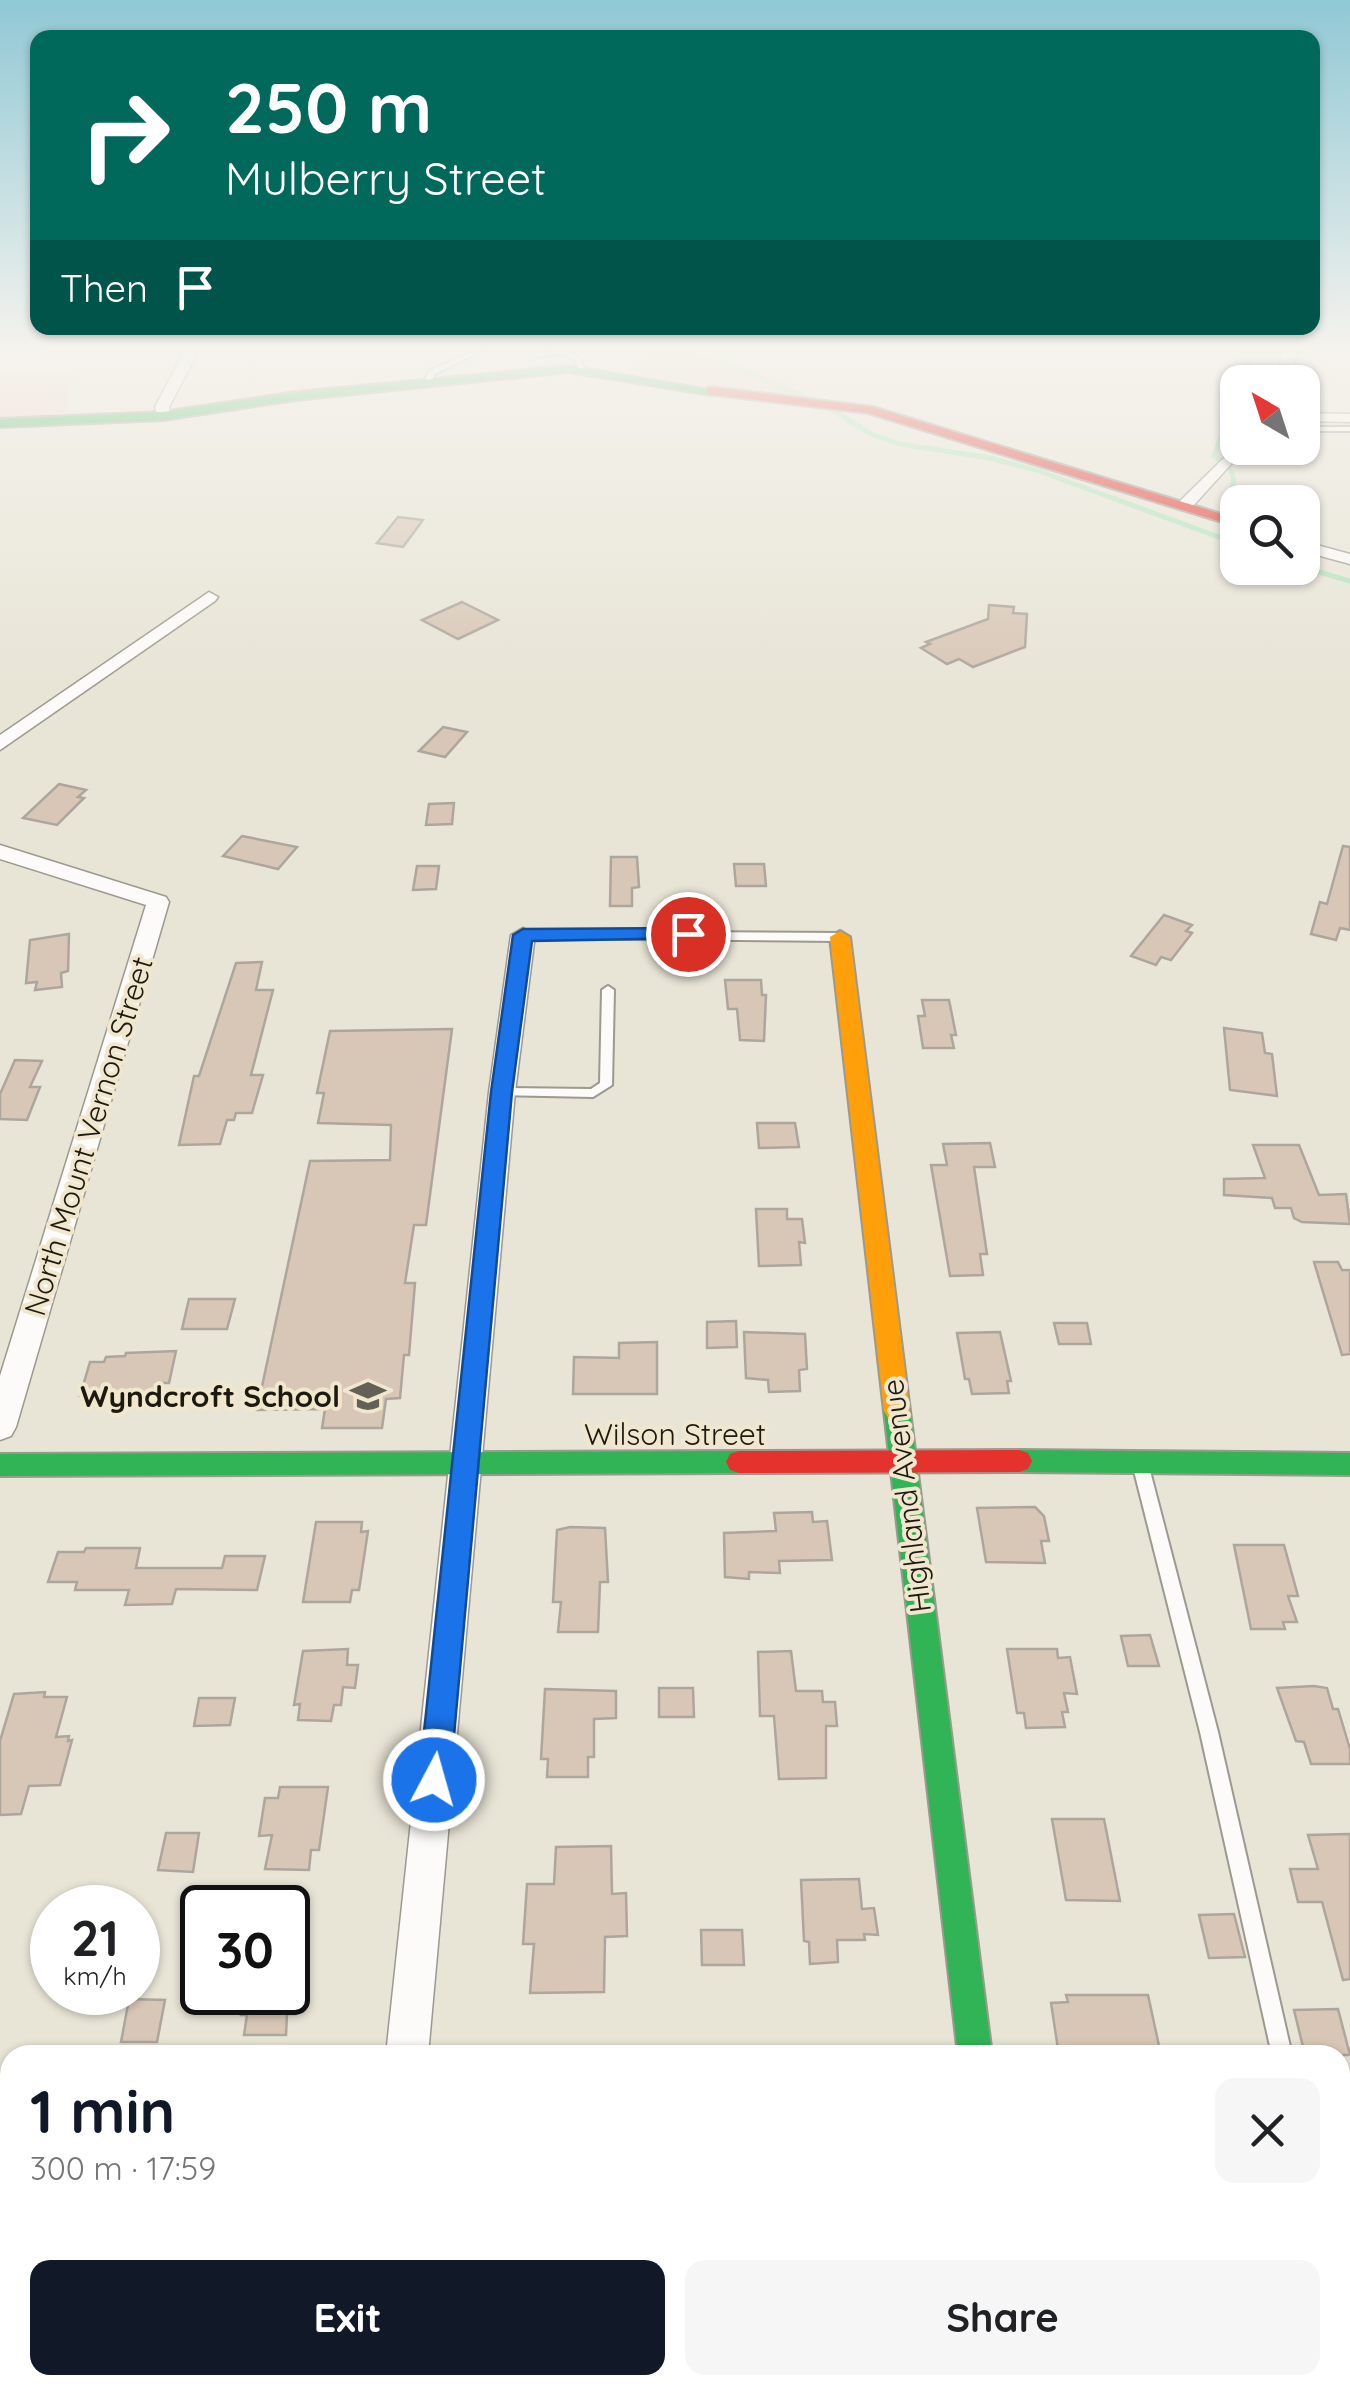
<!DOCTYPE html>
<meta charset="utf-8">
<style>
:root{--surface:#fff;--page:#f6f6f6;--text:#202124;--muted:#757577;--accent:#111827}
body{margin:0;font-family:Quicksand,sans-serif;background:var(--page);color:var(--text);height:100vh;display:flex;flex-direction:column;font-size:38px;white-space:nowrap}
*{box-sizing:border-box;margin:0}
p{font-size:32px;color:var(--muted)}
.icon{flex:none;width:55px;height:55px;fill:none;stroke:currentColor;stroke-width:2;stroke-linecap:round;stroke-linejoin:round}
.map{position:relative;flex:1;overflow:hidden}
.side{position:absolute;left:0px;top:2045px;width:1350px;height:350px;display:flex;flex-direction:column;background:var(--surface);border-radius:30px 30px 0 0;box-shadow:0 2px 8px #0004}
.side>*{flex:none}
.banner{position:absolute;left:30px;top:30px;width:1290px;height:305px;border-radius:20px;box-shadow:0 2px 8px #0004;background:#00695c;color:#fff;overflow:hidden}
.needle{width:65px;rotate:321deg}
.tools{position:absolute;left:1220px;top:365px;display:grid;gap:20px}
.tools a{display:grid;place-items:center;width:100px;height:100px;border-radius:20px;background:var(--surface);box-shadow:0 2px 8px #0004;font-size:50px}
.speed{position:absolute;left:30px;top:1885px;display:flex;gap:20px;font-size:50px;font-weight:700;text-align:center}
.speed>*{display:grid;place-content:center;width:130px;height:130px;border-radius:50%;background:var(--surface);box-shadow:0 2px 8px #0004;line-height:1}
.speed small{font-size:25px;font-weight:400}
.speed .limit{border:5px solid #111;border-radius:15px;background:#fff;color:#111}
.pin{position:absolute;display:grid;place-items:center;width:85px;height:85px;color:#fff;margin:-42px;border:5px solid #fff;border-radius:50%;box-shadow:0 2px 10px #0007}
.me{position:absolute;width:110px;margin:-55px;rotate:6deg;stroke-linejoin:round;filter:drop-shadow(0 0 8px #0008)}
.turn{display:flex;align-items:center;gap:35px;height:210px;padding:0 30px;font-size:45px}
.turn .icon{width:130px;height:130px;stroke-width:2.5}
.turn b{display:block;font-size:70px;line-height:85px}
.then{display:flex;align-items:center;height:95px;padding:0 30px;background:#0003;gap:20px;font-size:38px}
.round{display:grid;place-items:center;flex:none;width:105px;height:105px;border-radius:20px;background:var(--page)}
.headline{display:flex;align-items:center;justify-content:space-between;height:170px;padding:0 30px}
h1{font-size:60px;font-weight:700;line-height:75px;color:var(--accent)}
.primary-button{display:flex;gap:20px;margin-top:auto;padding:20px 30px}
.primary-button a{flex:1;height:115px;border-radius:20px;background:var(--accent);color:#fff;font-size:40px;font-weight:700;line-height:115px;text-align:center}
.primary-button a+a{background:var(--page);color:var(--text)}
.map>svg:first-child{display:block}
.green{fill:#f3d0c7}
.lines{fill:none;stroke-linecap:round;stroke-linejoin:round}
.stream{stroke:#ace5b9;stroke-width:5}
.building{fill:#d8c7b6;stroke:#ada69d;stroke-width:2.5}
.lane-casing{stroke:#9c998e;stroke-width:4}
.street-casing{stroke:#9c998e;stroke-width:3}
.fast-casing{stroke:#9c998e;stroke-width:4}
.slow-casing{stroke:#9c998e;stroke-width:4}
.jam-casing{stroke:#9c998e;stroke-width:4}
.lane{fill:#fcfbf9;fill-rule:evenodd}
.street{fill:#fcfbf9;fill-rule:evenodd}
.fast{fill:#30b455;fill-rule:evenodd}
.slow{fill:#ff9f0a;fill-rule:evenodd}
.jam{fill:#e5322d;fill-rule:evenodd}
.route{fill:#1a73e8;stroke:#114b97;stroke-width:2.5}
.labels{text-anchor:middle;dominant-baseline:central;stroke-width:8;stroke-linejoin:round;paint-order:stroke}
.street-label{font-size:30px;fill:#1c1910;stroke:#f0e7ce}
.poi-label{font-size:30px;font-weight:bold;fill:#1c1910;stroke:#f0e7ce;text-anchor:end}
</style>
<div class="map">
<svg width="1350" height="2395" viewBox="0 0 1350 2395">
<rect width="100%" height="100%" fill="#e8e4d6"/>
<!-- green -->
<g class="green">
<polygon points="647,350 687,350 786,383 816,401 628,374"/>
<polygon points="75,371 64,416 0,419 0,374"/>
</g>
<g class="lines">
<!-- stream -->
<g class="stream">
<polyline points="694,350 815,402"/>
<polyline points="1247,350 1250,382"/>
<polyline points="829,408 871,434 900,444 990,458 1036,470 1238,544"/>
<path d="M 1238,415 L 1221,436 L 1214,456 C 1232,469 1239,475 1229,497 L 1238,516"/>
<polyline points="1302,567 1350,581"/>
</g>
</g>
<!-- building -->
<g class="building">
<polygon points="398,517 423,520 403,547 377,543"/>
<polygon points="462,602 498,620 458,639 422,620"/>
<polygon points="989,605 1014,607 1013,613 1027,614 1025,647 973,667 959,659 947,664 921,648 930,644 926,642 988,619"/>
<polygon points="443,727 467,732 445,757 419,751"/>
<polygon points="59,784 86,790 78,797 84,798 57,825 23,818"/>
<polygon points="454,803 452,824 426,825 429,804"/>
<polygon points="242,836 297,847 278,869 223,856"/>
<polygon points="1343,846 1350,847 1350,930 1340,928 1336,940 1311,934 1320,902 1327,904"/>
<polygon points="611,857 637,857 639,887 632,888 632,906 610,906"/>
<polygon points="734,864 764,864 766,886 736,886"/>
<polygon points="417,866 439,866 436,889 413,890"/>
<polygon points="1164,915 1192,925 1186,931 1192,933 1171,960 1161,957 1156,965 1131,956"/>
<polygon points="69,934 68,971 61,973 62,987 35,990 37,982 26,983 30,940"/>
<polygon points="262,962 256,990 273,990 251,1075 263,1075 252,1113 236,1113 234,1120 227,1120 220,1144 179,1145 194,1076 199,1076 236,963"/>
<polygon points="725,980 761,980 762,995 766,995 764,1041 740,1040 737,1009 728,1009"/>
<polygon points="922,1000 949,1000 956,1035 951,1035 954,1048 923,1048 918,1016 925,1016"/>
<polygon points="1224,1028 1262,1033 1265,1053 1272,1054 1277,1096 1230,1090"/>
<polygon points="452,1029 426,1225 414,1225 405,1283 415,1283 409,1355 404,1355 400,1398 386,1399 382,1428 322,1428 325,1409 257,1410 310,1161 390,1160 391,1125 318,1123 324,1093 317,1093 330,1031"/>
<polygon points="15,1060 42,1061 30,1087 40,1087 27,1120 0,1119 0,1094"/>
<polygon points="757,1123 795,1123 799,1147 759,1148"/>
<polygon points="990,1143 995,1167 974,1167 987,1254 980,1254 983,1275 950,1276 931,1165 947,1165 943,1144"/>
<polygon points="1253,1145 1299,1145 1319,1195 1346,1194 1350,1224 1302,1222 1294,1218 1291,1208 1275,1208 1272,1198 1224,1195 1224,1179 1265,1178"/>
<polygon points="756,1209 787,1209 787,1219 802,1219 805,1243 799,1242 801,1265 759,1266"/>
<polygon points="1314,1262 1338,1262 1342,1270 1350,1270 1350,1354 1342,1355"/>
<polygon points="189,1299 235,1299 227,1329 182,1329"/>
<polygon points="736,1321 737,1347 707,1348 707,1322"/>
<polygon points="1054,1323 1087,1323 1091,1344 1059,1344"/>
<polygon points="744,1332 805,1334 807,1369 799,1370 800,1391 769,1392 768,1380 746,1378"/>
<polygon points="1000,1332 1011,1381 1007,1381 1009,1393 972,1394 969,1379 965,1379 957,1333"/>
<polygon points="657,1342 657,1394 573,1394 574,1357 619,1358 619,1343"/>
<polygon points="176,1351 169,1383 156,1383 153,1395 80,1396 90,1362 104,1362 106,1357 125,1356 126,1353"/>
<polygon points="1035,1507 1044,1516 1049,1541 1041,1541 1045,1563 986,1562 977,1508"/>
<polygon points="812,1512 813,1522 827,1521 832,1560 779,1561 780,1573 749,1572 749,1579 725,1577 724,1533 776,1531 774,1513"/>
<polygon points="316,1522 362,1522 361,1532 368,1531 359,1590 352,1590 350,1602 303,1602"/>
<polygon points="570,1527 605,1528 608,1582 600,1582 598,1632 558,1632 561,1602 553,1602 557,1530"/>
<polygon points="1234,1545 1284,1545 1298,1596 1288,1596 1297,1622 1283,1622 1285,1629 1251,1629"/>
<polygon points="86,1548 140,1548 136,1568 222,1568 225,1556 265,1556 257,1590 176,1589 172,1604 125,1605 129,1590 75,1590 77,1582 48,1582 58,1552 84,1552"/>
<polygon points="1150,1635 1159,1666 1128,1666 1121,1636"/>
<polygon points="348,1649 347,1665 358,1665 355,1688 343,1687 341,1705 334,1705 331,1721 298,1720 300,1704 294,1705 303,1651"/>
<polygon points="1007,1649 1057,1649 1058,1658 1070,1657 1077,1694 1064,1693 1068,1712 1062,1712 1065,1727 1026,1728 1024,1713 1017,1713"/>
<polygon points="791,1651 796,1691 822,1691 823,1702 835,1702 837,1726 826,1726 826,1778 779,1779 774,1716 760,1716 758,1652"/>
<polygon points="1314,1686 1327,1688 1333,1709 1338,1709 1350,1749 1350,1764 1311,1764 1304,1742 1296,1741 1277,1688"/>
<polygon points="659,1688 693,1688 694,1717 659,1717"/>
<polygon points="545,1689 616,1691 616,1718 594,1719 594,1757 588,1757 588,1777 547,1777 548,1759 541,1759"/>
<polygon points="45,1692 44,1697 67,1697 56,1737 69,1736 68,1741 72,1740 60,1785 29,1786 21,1814 0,1815 0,1741 14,1694"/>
<polygon points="199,1698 235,1698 230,1725 194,1726"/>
<polygon points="280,1787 328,1787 319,1850 311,1850 309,1870 265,1869 272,1835 259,1836 265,1798 278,1798"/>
<polygon points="1052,1819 1104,1819 1120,1901 1066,1900"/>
<polygon points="166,1833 199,1833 193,1872 158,1870"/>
<polygon points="1350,1834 1350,1979 1343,1980 1322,1902 1298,1902 1290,1869 1318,1869 1308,1835"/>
<polygon points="611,1846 612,1894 626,1893 627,1936 605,1937 604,1992 530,1993 534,1944 523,1944 527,1884 554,1884 556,1847"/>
<polygon points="859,1879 862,1909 874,1908 878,1935 864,1934 865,1940 837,1940 838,1962 810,1964 809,1942 804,1941 801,1880"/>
<polygon points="1234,1914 1245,1957 1209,1958 1199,1915"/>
<polygon points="701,1930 742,1930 744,1965 702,1965"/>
<polygon points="245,1992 298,1992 296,2014 287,2014 286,2035 244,2035 247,2015 241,2015"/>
<polygon points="1066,1995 1148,1995 1161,2055 1074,2055 1073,2048 1058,2049 1051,2003 1068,2002"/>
<polygon points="129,1999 165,2000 157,2042 121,2042"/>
<polygon points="1338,2009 1350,2055 1305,2055 1294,2010"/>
</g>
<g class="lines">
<defs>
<g id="lane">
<polygon points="475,350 483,350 435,374 431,384 424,382 429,371"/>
<polygon points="529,350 536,350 542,353 562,350 580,358 585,370 579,371 575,360 559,353 541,357"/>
<rect x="1302" y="427" width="48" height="4"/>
<polygon points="523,931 840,933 846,937 840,941 519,938 517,935"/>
<polygon points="608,986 614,990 612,1085 593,1097 497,1095 496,1092 497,1089 502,1088 591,1089 600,1083 602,990"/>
<polygon points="1141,1460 1147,1462 1149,1467 1218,1732 1292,2055 1272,2055 1200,1732 1133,1467 1135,1462"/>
<polygon points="1340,2249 1348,2252 1350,2257 1350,2305 1342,2302 1340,2297"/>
</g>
<g id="street">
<polygon points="185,350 199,350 169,407 170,416 158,419 155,407"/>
<polygon points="1283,350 1297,350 1290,382 1276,382"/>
<polygon points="1302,413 1350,414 1350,422 1302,421"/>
<polygon points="1238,444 1238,448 1245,448 1243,451 1192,507 1180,507 1180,501"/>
<polygon points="1302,541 1350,554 1350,564 1302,551"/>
<polygon points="209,592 218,597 215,601 0,750 0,735"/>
<polygon points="0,845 166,897 169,902 16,1427 11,1436 0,1440 0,1376 146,905 0,859"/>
<polygon points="523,928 535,935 515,1092 428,2055 386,2055 489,1092 511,935"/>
<polygon points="352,2385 398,2385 397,2395 351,2395"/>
<polygon points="992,2385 1038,2385 1040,2395 994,2395"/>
</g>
<g id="fast">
<polygon points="569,366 717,391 711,395 569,372 296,400 163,420 0,427 0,419 163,412 296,392"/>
<polygon points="897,1401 906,1404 910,1411 992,2055 958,2055 884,1411 888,1404"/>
<polygon points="1019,1450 1350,1453 1350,1475 1019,1472 1010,1469 1006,1461 1010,1453"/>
<polygon points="739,1451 748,1454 752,1462 748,1470 739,1473 0,1476 0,1454"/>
</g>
<polygon id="slow" points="840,931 850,937 910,1411 906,1418 897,1421 888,1418 884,1411 830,937"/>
<g id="jam">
<polygon points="711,387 873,407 1238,519 1238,527 868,413 707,394 707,388"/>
<polygon points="1019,1450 1028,1453 1032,1461 1028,1469 1019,1472 739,1473 730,1470 726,1462 730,1454 739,1451"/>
</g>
</defs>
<!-- lane casing -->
<use href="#lane" class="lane-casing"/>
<!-- street casing -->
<use href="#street" class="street-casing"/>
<!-- fast casing -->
<use href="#fast" class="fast-casing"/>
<!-- slow casing -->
<use href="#slow" class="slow-casing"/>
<!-- jam casing -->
<use href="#jam" class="jam-casing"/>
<!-- lane -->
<use href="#lane" class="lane"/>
<!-- street -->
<use href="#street" class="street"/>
<!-- fast -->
<use href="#fast" class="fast"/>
<!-- slow -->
<use href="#slow" class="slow"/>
<!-- jam -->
<use href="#jam" class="jam"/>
</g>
<!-- sky -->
<linearGradient id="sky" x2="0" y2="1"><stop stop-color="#90c8d5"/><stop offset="0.51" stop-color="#f5f3ed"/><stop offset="1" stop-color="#f5f3ed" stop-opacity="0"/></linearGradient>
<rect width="1350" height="685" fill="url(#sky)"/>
<!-- route -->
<polygon class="route" points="688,928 697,934 694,938 532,941 512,1092 450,1780 445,1790 434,1795 424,1790 419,1780 491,1092 513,935 523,929"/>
<!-- icons -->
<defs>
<symbol id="school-bare" viewBox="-9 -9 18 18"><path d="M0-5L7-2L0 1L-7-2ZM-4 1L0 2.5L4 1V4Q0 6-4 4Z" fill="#636055" stroke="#f0e7ce" stroke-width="2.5" paint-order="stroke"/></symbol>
</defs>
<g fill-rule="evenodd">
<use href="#school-bare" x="343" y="1371" width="50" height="50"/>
</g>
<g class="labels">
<!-- street labels -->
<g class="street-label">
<text transform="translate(88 1136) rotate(-73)">North Mount Vernon Street</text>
<text x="675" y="1434">Wilson Street</text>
<text transform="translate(906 1496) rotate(-97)">Highland Avenue</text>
</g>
<!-- poi labels -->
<g class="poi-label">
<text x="340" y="1396">Wyndcroft School</text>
</g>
</g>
</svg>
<div class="tools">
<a><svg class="needle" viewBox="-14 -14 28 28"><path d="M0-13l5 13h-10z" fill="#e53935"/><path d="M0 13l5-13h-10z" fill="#757577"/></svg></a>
<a><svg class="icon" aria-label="search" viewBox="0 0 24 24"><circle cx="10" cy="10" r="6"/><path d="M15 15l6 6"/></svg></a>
</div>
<div class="speed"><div>21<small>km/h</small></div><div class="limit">30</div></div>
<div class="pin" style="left:688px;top:934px;background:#d93025"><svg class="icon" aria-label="arrive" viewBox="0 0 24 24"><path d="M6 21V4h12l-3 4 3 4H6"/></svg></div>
<svg class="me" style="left:434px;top:1780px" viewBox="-20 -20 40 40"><circle r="17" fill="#1a73e8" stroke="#fff" stroke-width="3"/><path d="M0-11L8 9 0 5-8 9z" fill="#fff"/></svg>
<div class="banner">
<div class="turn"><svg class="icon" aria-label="right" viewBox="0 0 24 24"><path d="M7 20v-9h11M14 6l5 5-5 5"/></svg><div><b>250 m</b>Mulberry Street</div></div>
<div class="then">Then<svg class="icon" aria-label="arrive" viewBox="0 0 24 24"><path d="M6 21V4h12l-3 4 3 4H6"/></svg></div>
</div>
<section class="side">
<div class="headline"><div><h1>1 min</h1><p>300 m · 17:59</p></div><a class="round"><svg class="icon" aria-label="close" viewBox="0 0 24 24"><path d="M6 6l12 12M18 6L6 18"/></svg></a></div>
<div class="primary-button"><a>Exit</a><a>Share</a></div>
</section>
</div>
